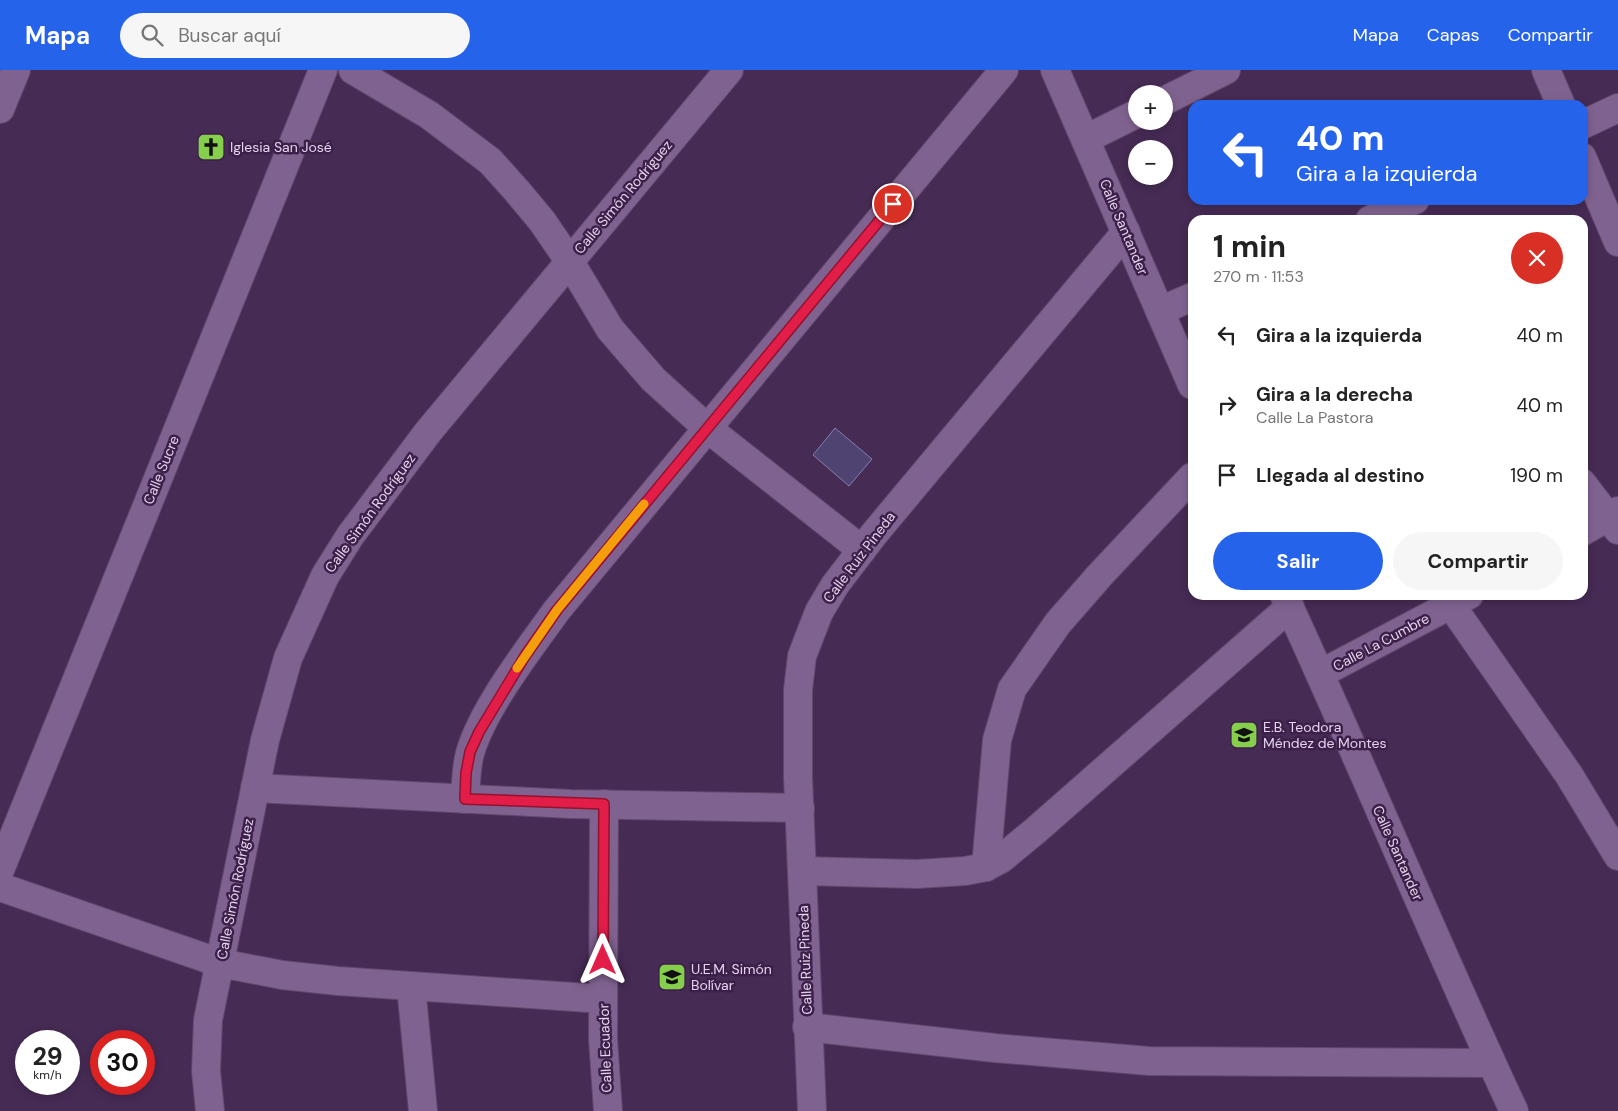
<!DOCTYPE html>
<html lang="es">
<meta charset="utf-8">
<style>
:root{--surface:#fff;--page:#f6f6f6;--text:#222;--muted:#767676;--accent:#2563eb}
body{margin:0;font-family:"DM Sans",sans-serif;background:var(--page);color:var(--text);height:100vh;display:flex;flex-direction:column;font-size:19px;white-space:nowrap}
*{box-sizing:border-box;margin:0}
p{font-size:16px;color:var(--muted)}
.icon{flex:none;width:28px;height:28px;fill:none;stroke:currentColor;stroke-width:2;stroke-linecap:round;stroke-linejoin:round}
.map{position:relative;flex:1;overflow:hidden}
.side{position:absolute;left:1188px;top:145px;width:400px;height:385px;display:flex;flex-direction:column;background:var(--surface);border-radius:15px;box-shadow:0 2px 8px #0003}
.side>*{flex:none}
.hud{position:absolute;left:1188px;top:30px;width:400px;height:105px;border-radius:15px;box-shadow:0 2px 8px #0003;background:#2563eb;color:#fff;overflow:hidden}
.controls{position:absolute;left:1128px;top:15px;display:grid;gap:10px}
.controls a{display:grid;place-items:center;width:45px;height:45px;border-radius:50%;background:var(--surface);box-shadow:0 2px 8px #0003;font-size:25px}
.speed{position:absolute;left:15px;top:960px;display:flex;gap:10px;font-size:25px;font-weight:700;text-align:center}
.speed>*{display:grid;place-content:center;width:65px;height:65px;border-radius:50%;background:var(--surface);box-shadow:0 2px 8px #0003;line-height:1}
.speed small{font-size:12px;font-weight:400}
.speed .limit{border:8px solid #d22;background:#fff;color:#111}
.pin{position:absolute;display:grid;place-items:center;width:42px;height:42px;color:#fff;margin:-21px;border:2px solid #fff;border-radius:50%;box-shadow:0 1px 5px #0007}
.me{position:absolute;width:55px;margin:-28px;rotate:0deg;stroke-linejoin:round;filter:drop-shadow(0 0 4px #0008)}
.turn{display:flex;align-items:center;gap:18px;height:105px;padding:0 25px;font-size:22px}
.turn .icon{width:65px;height:65px;stroke-width:2.5}
.turn b{display:block;font-size:35px;line-height:42px}
.round{display:grid;place-items:center;flex:none;width:52px;height:52px;border-radius:26px;background:var(--page)}
.headline{display:flex;align-items:center;justify-content:space-between;height:85px;padding:0 25px}
h1{font-size:30px;font-weight:700;line-height:38px}
.primary-button{display:flex;gap:10px;margin-top:auto;padding:10px 25px}
.primary-button a{flex:1;height:58px;border-radius:30px;background:var(--accent);color:#fff;font-size:20px;font-weight:700;line-height:58px;text-align:center}
.primary-button a+a{background:var(--page);color:var(--text)}
ul{padding:0;list-style:none}
li{display:flex;align-items:center;gap:15px;height:70px;padding:0 25px}
li div{flex:1}
li b{display:block;font-size:19px}
li em{font-style:normal}
header{display:flex;align-items:center;gap:30px;box-sizing:border-box;height:70px;padding:0 25px;background:var(--accent);color:#fff}
header strong{font-size:24px}
nav{display:flex;gap:28px;margin-inline-start:auto;font-size:18px}
.search{width:350px;height:45px;background:var(--page);display:flex;align-items:center;gap:12px;box-sizing:border-box;padding:0 18px;border-radius:28px;color:var(--muted);font-size:19px}
.map>svg:first-child{display:block}
.building{fill:#4f4372;stroke:#887db0}
.lines{fill:none;stroke-linecap:round;stroke-linejoin:round}
.minor-casing{stroke:#60486b;stroke-width:30}
.minor{stroke:#806290;stroke-width:28}
.route-casing{stroke:#92132f;stroke-width:12}
.route{stroke:#e11d48;stroke-width:9}
.slow{stroke:#f59e0b;stroke-width:9}
.labels{text-anchor:middle;dominant-baseline:central;stroke-width:5;stroke-linejoin:round;paint-order:stroke}
.poi-label{font-size:14px;fill:#e5d4ee;stroke:#3c2049;text-anchor:start}
.street-label{font-size:14px;fill:#e5d4ee;stroke:#3c2049}
</style>
<header>
<strong>Mapa</strong>
<div class="search"><svg class="icon" aria-label="search" viewBox="0 0 24 24"><circle cx="10" cy="10" r="6"/><path d="M15 15l6 6"/></svg>Buscar aquí</div>
<nav><a>Mapa</a><a>Capas</a><a>Compartir</a></nav>
</header>
<div class="map">
<svg width="1618" height="1041" viewBox="0 0 1618 1041">
<rect width="100%" height="100%" fill="#462b54"/>
<!-- building -->
<polygon class="building" points="835,358 872,389 849,416 813,385"/>
<g class="lines">
<defs>
<g id="minor">
<polyline points="353,0 429,45 490,91 517,121 542,151 570,192 610,259 653,309 707,358 862,480"/>
<polyline points="1055,0 1192,315"/>
<polyline points="1546,0 1561,35"/>
<polyline points="1164,31 1226,0"/>
<polyline points="0,39 16,0"/>
<polyline points="1582,55 1618,38"/>
<polyline points="1086,69 1136,44"/>
<polyline points="1582,87 1618,172"/>
<polyline points="1370,150 1415,130"/>
<polyline points="1160,241 1192,227"/>
<polyline points="1582,413 1618,460"/>
<polyline points="1582,462 1618,441"/>
<path d="M 1284,525 C 1363,696 1434,870 1514,1041"/>
<polyline points="1451,535 1569,705 1618,786"/>
<polyline points="1320,604 1469,525"/>
<polyline points="255,718 570,734 800,738"/>
<path d="M 465,729 C 466,713 466,698 470,683 C 483,638 529,579 557,540 L 1004,0"/>
<polyline points="604,734 603,969 608,1041"/>
<polyline points="986,797 997,670 1012,619 1058,553 1100,505 1192,407"/>
<polyline points="0,800 323,0"/>
<polyline points="802,801 917,804 965,801 986,797 1001,789 1035,761 1290,537"/>
<polyline points="0,817 220,893 282,905 338,911 603,929"/>
<polyline points="411,916 423,1041"/>
<polyline points="807,957 995,978 1149,991 1491,993"/>
<polyline points="210,1041 206,1001 208,950 265,670 288,588 325,506 350,466 428,362 729,0"/>
<polyline points="812,1041 798,707 798,620 802,586 819,542 835,515 874,464 1126,162"/>
</g>
</defs>
<!-- minor casing -->
<use href="#minor" class="minor-casing"/>
<!-- minor -->
<use href="#minor" class="minor"/>
</g>
<g class="lines">
<defs>
<polyline id="route" points="603,890 604,734 465,729 466,703 470,682 479,662 525,586 557,540 893,134"/>
</defs>
<!-- route casing -->
<use href="#route" class="route-casing"/>
<!-- route -->
<use href="#route" class="route"/>
<!-- slow -->
<polyline class="slow" points="517,598 557,540 644,434"/>
</g>
<!-- icons -->
<defs>
<symbol id="church-square" viewBox="-11 -11 22 22"><rect x="-9" y="-9" width="18" height="18" rx="4" fill="#86cf4c" stroke="#3c2049"/><path d="M-1.2-6h2.4v3.5h3.3v2.4h-3.3V6h-2.4V-.1h-3.3v-2.4h3.3Z" fill="#111"/></symbol>
<symbol id="school-square" viewBox="-11 -11 22 22"><rect x="-9" y="-9" width="18" height="18" rx="4" fill="#86cf4c" stroke="#3c2049"/><path d="M0-5L7-2L0 1L-7-2ZM-4 1L0 2.5L4 1V4Q0 6-4 4Z" fill="#111"/></symbol>
</defs>
<g fill-rule="evenodd">
<use href="#church-square" x="195" y="61" width="32" height="32"/>
<use href="#school-square" x="1228" y="649" width="32" height="32"/>
<use href="#school-square" x="656" y="891" width="32" height="32"/>
</g>
<g class="labels">
<!-- poi labels -->
<g class="poi-label">
<text x="230" y="77">Iglesia San José</text>
<text x="1263" y="657">E.B. Teodora<tspan x="1263" dy="16">Méndez de Montes</tspan></text>
<text x="691" y="899">U.E.M. Simón<tspan x="691" dy="16">Bolívar</tspan></text>
</g>
<!-- street labels -->
<g class="street-label">
<text transform="translate(623 127) rotate(-50)">Calle Simón Rodríguez</text>
<text transform="translate(1124 157) rotate(67)">Calle Santander</text>
<text transform="translate(161 400) rotate(-68)">Calle Sucre</text>
<text transform="translate(370 443) rotate(-54)">Calle Simón Rodríguez</text>
<text transform="translate(859 487) rotate(-53)">Calle Ruiz Pineda</text>
<text transform="translate(1381 572) rotate(-28)">Calle La Cumbre</text>
<text transform="translate(1398 783) rotate(66)">Calle Santander</text>
<text transform="translate(235 819) rotate(-79)">Calle Simón Rodríguez</text>
<text transform="translate(805 890) rotate(-92)">Calle Ruiz Pineda</text>
<text transform="translate(605 978) rotate(-92)">Calle Ecuador</text>
</g>
</g>
</svg>
<div class="controls">
<a>+</a>
<a>−</a>
</div>
<div class="speed"><div>29<small>km/h</small></div><div class="limit">30</div></div>
<div class="pin" style="left:893px;top:134px;background:#d93025"><svg class="icon" aria-label="arrive" viewBox="0 0 24 24"><path d="M6 21V4h12l-3 4 3 4H6"/></svg></div>
<svg class="me" style="left:603px;top:890px" viewBox="-20 -20 40 40"><path d="M0-17L14 15 0 8-14 15z" fill="#e11d48" stroke="#fff" stroke-width="4"/></svg>
<div class="hud">
<div class="turn"><svg class="icon" aria-label="left" viewBox="0 0 24 24"><path d="M17 20v-9H6M10 6l-5 5 5 5"/></svg><div><b>40 m</b>Gira a la izquierda</div></div>
</div>
<section class="side">
<div class="headline"><div><h1>1 min</h1><p>270 m · 11:53</p></div><a class="round" style="background:#d93025;color:#fff"><svg class="icon" aria-label="close" viewBox="0 0 24 24"><path d="M6 6l12 12M18 6L6 18"/></svg></a></div>
<ul>
<li><svg class="icon" aria-label="left" viewBox="0 0 24 24"><path d="M17 20v-9H6M10 6l-5 5 5 5"/></svg><div><b>Gira a la izquierda</b></div><em>40 m</em></li>
<li><svg class="icon" aria-label="right" viewBox="0 0 24 24"><path d="M7 20v-9h11M14 6l5 5-5 5"/></svg><div><b>Gira a la derecha</b><p>Calle La Pastora</p></div><em>40 m</em></li>
<li><svg class="icon" aria-label="arrive" viewBox="0 0 24 24"><path d="M6 21V4h12l-3 4 3 4H6"/></svg><div><b>Llegada al destino</b></div><em>190 m</em></li>
</ul>
<div class="primary-button"><a>Salir</a><a>Compartir</a></div>
</section>
</div>
